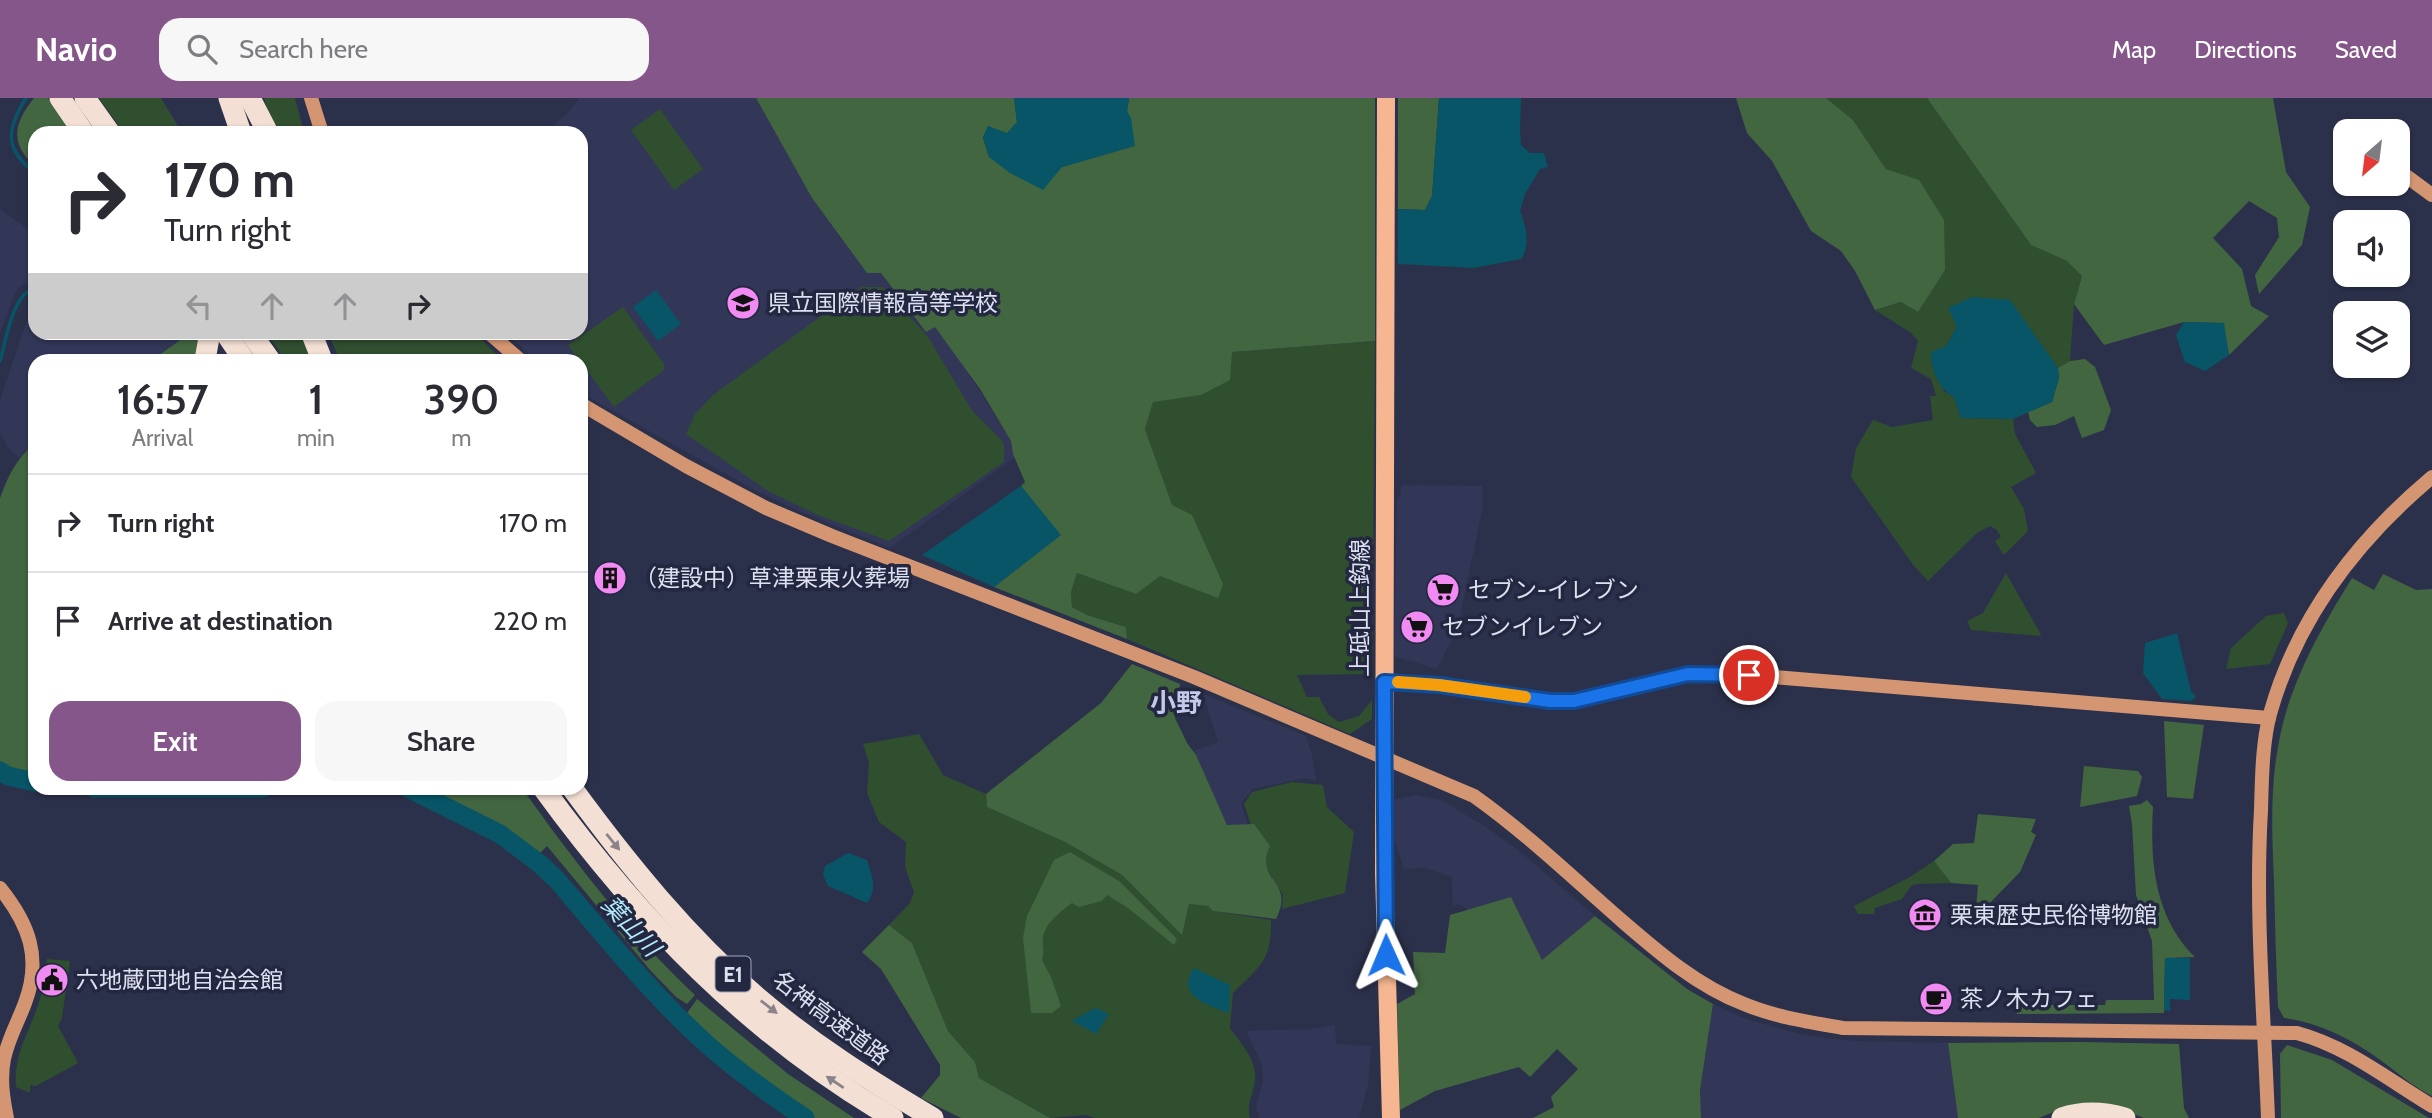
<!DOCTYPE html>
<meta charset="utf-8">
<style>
:root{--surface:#fff;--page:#f7f7f7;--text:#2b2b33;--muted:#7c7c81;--line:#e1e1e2;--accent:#855689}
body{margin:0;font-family:Cabin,"Noto Sans JP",sans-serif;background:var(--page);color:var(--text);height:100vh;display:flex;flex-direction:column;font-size:26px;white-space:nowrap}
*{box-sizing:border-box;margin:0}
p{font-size:23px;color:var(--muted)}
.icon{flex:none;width:38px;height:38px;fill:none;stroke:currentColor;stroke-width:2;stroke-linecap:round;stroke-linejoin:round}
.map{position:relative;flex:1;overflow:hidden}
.details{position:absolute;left:28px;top:256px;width:560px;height:441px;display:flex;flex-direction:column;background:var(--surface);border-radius:21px;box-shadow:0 2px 5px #0004}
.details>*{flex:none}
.hud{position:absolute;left:28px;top:28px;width:560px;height:214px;border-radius:21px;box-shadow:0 2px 5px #0004;background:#fff;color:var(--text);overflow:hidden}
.needle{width:46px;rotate:208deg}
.controls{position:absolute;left:2333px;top:21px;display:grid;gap:14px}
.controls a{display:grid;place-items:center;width:77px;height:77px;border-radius:14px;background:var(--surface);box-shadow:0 2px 5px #0004;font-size:35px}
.pin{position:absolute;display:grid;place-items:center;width:60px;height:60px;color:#fff;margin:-30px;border:4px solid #fff;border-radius:50%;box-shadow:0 2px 7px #0007}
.me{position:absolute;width:77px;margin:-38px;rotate:359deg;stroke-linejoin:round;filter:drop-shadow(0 0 5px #0008)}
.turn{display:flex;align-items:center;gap:24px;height:147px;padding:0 21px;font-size:32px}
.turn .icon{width:91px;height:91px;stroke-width:2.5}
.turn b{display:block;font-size:49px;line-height:60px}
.lanes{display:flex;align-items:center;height:66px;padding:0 21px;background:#0003;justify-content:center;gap:35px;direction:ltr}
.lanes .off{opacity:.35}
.eta{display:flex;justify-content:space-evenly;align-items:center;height:119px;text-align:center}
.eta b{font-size:42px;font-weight:600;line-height:49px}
.primary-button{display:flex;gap:14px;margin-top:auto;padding:14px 21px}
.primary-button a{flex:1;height:80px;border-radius:21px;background:var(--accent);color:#fff;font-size:28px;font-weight:600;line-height:80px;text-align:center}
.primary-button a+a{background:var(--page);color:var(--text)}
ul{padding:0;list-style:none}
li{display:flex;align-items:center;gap:21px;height:98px;padding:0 21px;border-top:2px solid var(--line)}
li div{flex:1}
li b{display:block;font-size:26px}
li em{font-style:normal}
header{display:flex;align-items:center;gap:42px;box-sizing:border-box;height:98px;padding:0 35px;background:var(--accent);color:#fff}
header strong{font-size:33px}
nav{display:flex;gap:38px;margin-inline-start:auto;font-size:24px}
.search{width:490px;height:63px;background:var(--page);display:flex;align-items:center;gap:18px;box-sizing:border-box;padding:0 24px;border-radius:21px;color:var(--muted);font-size:26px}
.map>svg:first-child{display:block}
.built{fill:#323758}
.green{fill:#304f2f}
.forest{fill:#426640}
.water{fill:#075566}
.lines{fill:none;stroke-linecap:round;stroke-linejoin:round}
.stream{stroke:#075566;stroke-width:3.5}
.river{stroke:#075566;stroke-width:19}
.secondary{stroke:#d49672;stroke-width:14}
.primary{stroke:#f6b691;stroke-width:18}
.highway{stroke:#f3dfd4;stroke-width:21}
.oneway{fill:#8b838a}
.route-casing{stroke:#114b97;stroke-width:18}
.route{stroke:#1a73e8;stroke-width:12}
.slow{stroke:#f59e0b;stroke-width:12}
.labels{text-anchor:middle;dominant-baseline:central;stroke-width:7;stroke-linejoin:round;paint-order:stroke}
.shield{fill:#232740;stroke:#a5a8bc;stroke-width:2}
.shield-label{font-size:21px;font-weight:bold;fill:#dde0f1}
.poi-label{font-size:23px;fill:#dde0f1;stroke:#232740;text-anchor:start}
.street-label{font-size:23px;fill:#dde0f1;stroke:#232740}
.water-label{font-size:24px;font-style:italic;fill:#b2eafb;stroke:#232740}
.quarter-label{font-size:26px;font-weight:bold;fill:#c2c9ea;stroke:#232740}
</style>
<header>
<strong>Navio</strong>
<div class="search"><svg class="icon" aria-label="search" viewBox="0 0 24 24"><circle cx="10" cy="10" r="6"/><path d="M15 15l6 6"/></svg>Search here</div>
<nav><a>Map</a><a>Directions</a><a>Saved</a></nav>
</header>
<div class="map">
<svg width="2432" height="1020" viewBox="0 0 2432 1020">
<rect width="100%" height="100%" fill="#2c314b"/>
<!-- built -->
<g class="built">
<polygon points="579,0 756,0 812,100 867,175 881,175 926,234 935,228 960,262 1011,343 1014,360 890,450 795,411 755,392 581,295 581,262 536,262 506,235 581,234 581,35 543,35 566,17"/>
<polygon points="0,111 35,137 35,182 22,187 16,193 0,234"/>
<polygon points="35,206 35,234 185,235 186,238 152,262 35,262 35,345 19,360 6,348 7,346 0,336 0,302 25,228"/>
<polygon points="1401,387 1482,388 1483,407 1458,529 1437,571 1394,558 1397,403 1401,395"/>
<polygon points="1203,596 1306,638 1312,657 1316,683 1305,680 1253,691 1241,705 1248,727 1227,728 1193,653 1218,644"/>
<polygon points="1416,697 1443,703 1484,728 1517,751 1595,818 1542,863 1511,799 1468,812 1459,806 1453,808 1452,779 1425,770 1404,771 1393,737 1393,702"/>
<polygon points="1713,906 1743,920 1803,937 1853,943 1948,945 1958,1020 1701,1020 1700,992"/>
<polygon points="1335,927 1336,946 1371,948 1368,986 1359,1020 1259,1020 1256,1009 1263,982 1262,967 1246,933 1301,931 1305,932"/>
</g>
<!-- green -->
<g class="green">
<polygon points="99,0 161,0 182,35 124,35"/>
<polygon points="264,0 295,0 304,35 275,35"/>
<polygon points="1826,0 1927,0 2031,147 2067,163 2082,178 2074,206 2070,263 2058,270 2045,254 1957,229 1946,248 1931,264 1944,293 1954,299 1961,320 2013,321 2015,336 2036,375 2011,389 2024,411 2028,433 2004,457 1995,443 2001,439 1997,432 1990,428 1977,435 1928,483 1914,468 1851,379 1856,350 1873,322 1892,329 1933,322 1930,298 1936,298 1931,281 1911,270 1918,243 1911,235 1875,212 1902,204 1918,214 1919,83 1886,71 1853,22"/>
<polygon points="660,11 703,71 674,92 631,32"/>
<polygon points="861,189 883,189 928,239 971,311 1004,345 1004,364 889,443 818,417 768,393 686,336 695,316 713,297"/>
<polygon points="623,209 664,266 664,272 614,309 568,247"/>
<polygon points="267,235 319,235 315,262 285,262"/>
<polygon points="328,235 475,235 498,258 490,262 340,262"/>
<polygon points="1375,243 1373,465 1369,491 1369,514 1373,534 1372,576 1297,577 1307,599 1319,599 1328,616 1339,624 1359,618 1372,602 1372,621 1350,636 1127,541 1126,529 1087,517 1072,509 1071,494 1077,475 1136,496 1172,408 1145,331 1153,303 1201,297 1232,254"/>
<polygon points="2006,475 2040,535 2041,538 1971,532 1967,523 1983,515"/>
<polygon points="2284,515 2288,525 2270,566 2226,571 2231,550 2266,518"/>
<path d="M 919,636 L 943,677 L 986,696 L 987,709 L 1065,744 L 1122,777 L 1182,836 L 1189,806 L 1208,808 L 1213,813 L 1271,822 C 1272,863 1260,868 1233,895 L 1230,930 C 1240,944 1253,958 1255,975 C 1257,991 1245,1004 1250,1020 L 1095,1020 L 1086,1017 L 1050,1020 L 979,980 L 975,964 L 948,933 L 912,845 L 889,827 L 910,805 L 914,794 L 905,769 L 906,744 L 879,724 L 867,695 L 869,665 L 863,646 Z"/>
<polygon points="1292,684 1323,687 1327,709 1354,734 1345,795 1282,811 1283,797 1266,769 1266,757 1254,727 1251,727 1244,706 1252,694"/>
<polygon points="1934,763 1951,785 1917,786 1911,788 1902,801 1875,810 1874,816 1858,816 1854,808 1910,779"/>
<path d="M 47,861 L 70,863 L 62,920 L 58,928 L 78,965 L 36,988 L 30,987 L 30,995 L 16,989 C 14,955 27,939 37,910 C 43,894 44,877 47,861 Z"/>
</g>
<!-- forest -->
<g class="forest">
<path d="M 34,0 L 48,0 L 73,35 L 35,35 L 35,68 C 9,45 14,25 34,0 Z"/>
<polygon points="756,0 1014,0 1017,24 1007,36 988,28 983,40 989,59 1062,69 1134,48 1127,13 1129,0 1375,0 1375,243 1232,254 1230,282 1201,297 1153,304 1145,331 1172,407 1192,417 1223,486 1218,500 1160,478 1136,496 1077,475 1071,494 1072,509 1087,517 1126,529 1127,541 994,489 1060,437 1021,388 1025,384 1013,356 1011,343 980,291 935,229 926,234 881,175 867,175 812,100"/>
<polygon points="1398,0 1439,0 1432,98 1425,112 1398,111"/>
<polygon points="1736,0 1826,0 1853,22 1886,71 1919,82 1944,122 1945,172 1918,214 1901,204 1875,212 1855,173 1841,153 1811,133 1772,63 1747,35"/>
<polygon points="1927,0 2273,0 2286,74 2310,109 2302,147 2259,196 2255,177 2279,139 2277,120 2249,103 2213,140 2242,171 2251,208 2269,218 2229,257 2223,225 2184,224 2104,247 2074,206 2082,178 2067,163 2031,147"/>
<polygon points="185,235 203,235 198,262 152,262 186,238"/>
<polygon points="2085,261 2095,269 2111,312 2104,332 2082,340 2074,318 2055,327 2037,329 2030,322 2028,314 2052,304 2059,280 2058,270 2070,263"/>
<path d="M 35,345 L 35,679 L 23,678 L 0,663 L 0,400 C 8,378 16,361 35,345 Z"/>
<path d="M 2383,476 L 2416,492 L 2432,491 L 2432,998 C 2414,989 2399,976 2383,964 C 2353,942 2321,925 2284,920 L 2278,909 C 2276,867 2275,824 2274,782 C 2272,738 2270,693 2278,649 C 2288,588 2320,532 2352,480 L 2374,492 Z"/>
<path d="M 1132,566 L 1180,586 L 1175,620 L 1187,645 L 1196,657 L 1227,727 L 1254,726 L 1270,748 C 1253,783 1296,781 1276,821 L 1213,813 L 1208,808 L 1189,806 L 1182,837 L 1122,777 L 1065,744 L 987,709 L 986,696 L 1101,605 Z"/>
<polygon points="2164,623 2204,627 2193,701 2167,699"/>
<polygon points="2084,668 2138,673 2142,679 2137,698 2080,709"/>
<path d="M 418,690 L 522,690 C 574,763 629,835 695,897 L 687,906 L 676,899 L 650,872 L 547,748 L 537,758 L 499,731 Z"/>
<path d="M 2147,702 L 2153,709 C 2150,763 2154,819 2195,859 L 2165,860 L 2164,915 L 2017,916 L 2012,907 L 2105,907 L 2106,902 L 2154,902 L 2152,843 L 2136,797 L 2132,726 L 2129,708 L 2141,706 Z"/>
<polygon points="1978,716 2036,721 2031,734 2036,737 2020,774 1985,810 1976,810 1978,787 1951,785 1934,763 1953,746 1974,745"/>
<path d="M 1070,754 L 1119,783 L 1177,841 L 1174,847 L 1128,810 L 1107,797 L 1102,803 L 1079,809 L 1072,805 C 1061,813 1045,825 1043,840 C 1042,848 1045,854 1042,862 L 1051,879 L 1061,908 L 1052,915 L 1031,915 L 1023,840 L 1027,818 L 1054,762 Z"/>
<polygon points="1511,799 1542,862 1595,818 1687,891 1713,906 1700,992 1701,1020 1533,1020 1554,1009 1551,999 1578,971 1557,951 1530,979 1519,969 1435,993 1400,1012 1397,906 1415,896 1413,854 1445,855 1450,817"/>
<polygon points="889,827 912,845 948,933 975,964 979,980 1050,1020 961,1020 921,1000 940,977 940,967 881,871 862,854"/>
<polygon points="697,901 788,976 854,1020 813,1020 750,975 685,918"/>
<polygon points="2080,944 2179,946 2184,1010 2189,1020 2144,1020 2112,1008 2070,1007 2039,1020 1958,1020 1948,945"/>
<polygon points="2287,947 2332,962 2429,1020 2281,1020 2280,956"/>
</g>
<!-- water -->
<g class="water">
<polygon points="1014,0 1129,0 1127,13 1131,20 1135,48 1062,69 1043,92 1010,75 989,59 983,39 988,28 1007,35 1017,24"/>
<path d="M 1439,0 L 1521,0 L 1520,34 L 1521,47 L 1530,55 L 1544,55 L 1548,69 L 1540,71 L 1525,96 L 1520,113 C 1526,128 1531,147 1521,161 L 1474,170 L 1398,166 L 1398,111 L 1425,112 L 1432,98 Z"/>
<polygon points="656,192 681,226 658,243 633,209"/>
<path d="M 1972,199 L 2010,202 L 2058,270 L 2059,280 L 2052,304 L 2013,321 L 1961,320 L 1954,299 C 1938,290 1931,272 1931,254 L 1946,248 L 1957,229 L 1948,210 Z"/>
<polygon points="2184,224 2224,225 2229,257 2205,273 2185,264 2176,237"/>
<polygon points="1021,388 1061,437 994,489 922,457"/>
<polygon points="2177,535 2191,593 2196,599 2191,603 2162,601 2143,575 2145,545"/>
<path d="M 848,755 L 867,762 C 872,778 878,791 867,805 L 828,788 L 823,777 L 825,768 Z"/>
<polygon points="2165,860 2190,860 2190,902 2170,901 2170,913 2164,912"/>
<path d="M 1194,870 L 1230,887 L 1229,915 C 1208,907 1175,898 1194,870 Z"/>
<polygon points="1095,910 1109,916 1096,936 1072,923"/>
</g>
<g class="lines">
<!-- stream -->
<g class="stream">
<path d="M 26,0 C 6,32 4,51 35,75"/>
<path d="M 0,263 C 7,240 11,199 35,189"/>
</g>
<!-- river -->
<g class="river">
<polyline points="0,673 8,678 35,684"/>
<polyline points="94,690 263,690"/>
<path d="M 408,690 L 500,736 L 540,766 L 558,783 C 606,840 654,899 710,949 C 740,975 772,998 805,1020"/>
</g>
<!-- secondary -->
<g class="secondary">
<polyline points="311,0 322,35"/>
<polyline points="2398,72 2432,97"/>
<polyline points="488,234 520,262"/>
<path d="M 581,306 L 686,368 L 766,410 L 832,438 L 1194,579 L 1474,698 C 1526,735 1573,780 1621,822 C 1658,854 1697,888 1744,906 C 1775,919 1809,924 1843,930 L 2297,935 C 2348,949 2387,981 2432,1008"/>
<polyline points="1384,584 1439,587 1550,602 1574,603 1678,577 1725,575 2269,620"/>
<path d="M 0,790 C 29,826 42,860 25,905 C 18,924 8,941 4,961 C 0,981 3,1000 7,1020"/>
<path d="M 2268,1020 C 2264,917 2255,814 2261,712 C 2262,681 2262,646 2270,616 C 2297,519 2356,443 2432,379"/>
</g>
<!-- primary -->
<polyline class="primary" points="1386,0 1384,775 1391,1020"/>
<!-- highway -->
<g class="highway">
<polyline points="60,0 84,35"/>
<polyline points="85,0 110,35"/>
<polyline points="229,0 241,35"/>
<polyline points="250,0 268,35"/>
<polyline points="225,234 244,262"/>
<polyline points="250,234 270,262"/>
<polyline points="311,234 322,262"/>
<polyline points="205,262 210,234"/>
<path d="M 543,690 C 640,823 749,936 893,1020"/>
<path d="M 572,690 C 627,765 687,839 758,900 C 812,946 872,984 933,1020"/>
<path d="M 2062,1020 C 2082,1013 2104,1014 2125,1020"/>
</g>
</g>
<!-- one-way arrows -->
<defs><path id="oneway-solid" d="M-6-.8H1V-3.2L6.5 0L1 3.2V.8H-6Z" transform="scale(1.75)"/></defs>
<g class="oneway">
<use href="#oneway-solid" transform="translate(613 744) rotate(51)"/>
<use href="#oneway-solid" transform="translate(769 909) rotate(38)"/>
<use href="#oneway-solid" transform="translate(835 984) rotate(-146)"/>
</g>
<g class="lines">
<defs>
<polyline id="route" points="1386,857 1384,584 1439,587 1550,603 1574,603 1688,576 1749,577"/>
</defs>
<!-- route casing -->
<use href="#route" class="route-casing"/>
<!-- route -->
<use href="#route" class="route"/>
<!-- slow -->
<polyline class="slow" points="1398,584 1439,587 1525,599"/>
</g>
<!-- icons -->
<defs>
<symbol id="school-disc" viewBox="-11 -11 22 22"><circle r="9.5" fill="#f28af3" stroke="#232740"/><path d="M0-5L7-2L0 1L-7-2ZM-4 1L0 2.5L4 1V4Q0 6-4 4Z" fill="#111"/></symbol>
<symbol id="building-disc" viewBox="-11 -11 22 22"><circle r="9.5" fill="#f28af3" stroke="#232740"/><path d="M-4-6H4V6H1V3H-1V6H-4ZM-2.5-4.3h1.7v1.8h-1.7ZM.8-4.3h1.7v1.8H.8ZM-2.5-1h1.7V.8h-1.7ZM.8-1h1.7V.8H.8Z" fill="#111"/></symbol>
<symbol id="supermarket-disc" viewBox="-11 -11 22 22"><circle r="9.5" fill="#f28af3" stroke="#232740"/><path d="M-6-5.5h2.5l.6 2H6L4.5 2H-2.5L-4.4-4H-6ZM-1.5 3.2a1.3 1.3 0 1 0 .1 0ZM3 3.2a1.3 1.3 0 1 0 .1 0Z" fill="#111"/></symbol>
<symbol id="museum-disc" viewBox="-11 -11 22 22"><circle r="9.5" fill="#f28af3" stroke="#232740"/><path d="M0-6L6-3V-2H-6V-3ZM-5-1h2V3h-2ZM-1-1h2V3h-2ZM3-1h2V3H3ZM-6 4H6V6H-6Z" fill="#111"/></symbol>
<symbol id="civic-disc" viewBox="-11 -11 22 22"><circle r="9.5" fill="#f28af3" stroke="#232740"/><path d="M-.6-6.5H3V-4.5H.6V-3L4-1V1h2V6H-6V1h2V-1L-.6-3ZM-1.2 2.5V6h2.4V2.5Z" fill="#111"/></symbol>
<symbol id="cafe-disc" viewBox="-11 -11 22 22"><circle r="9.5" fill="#f28af3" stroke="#232740"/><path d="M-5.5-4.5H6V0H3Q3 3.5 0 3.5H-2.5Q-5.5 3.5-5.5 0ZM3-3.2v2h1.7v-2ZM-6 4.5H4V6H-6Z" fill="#111"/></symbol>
</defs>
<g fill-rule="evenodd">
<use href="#school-disc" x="724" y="186" width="38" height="38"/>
<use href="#building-disc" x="591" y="461" width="38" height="38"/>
<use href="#supermarket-disc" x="1424" y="473" width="38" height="38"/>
<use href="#supermarket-disc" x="1398" y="510" width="38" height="38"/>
<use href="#museum-disc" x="1906" y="798" width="38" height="38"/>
<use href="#civic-disc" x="33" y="863" width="38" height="38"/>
<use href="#cafe-disc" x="1917" y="882" width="38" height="38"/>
</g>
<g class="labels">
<!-- shield labels -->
<rect class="shield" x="715.5" y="858.5" width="35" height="35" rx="5"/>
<g class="shield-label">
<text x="733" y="876">E1</text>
</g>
<!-- poi labels -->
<g class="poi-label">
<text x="768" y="205">県立国際情報高等学校</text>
<text x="634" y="480">（建設中）草津栗東火葬場</text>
<text x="1468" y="492">セブン-イレブン</text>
<text x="1442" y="529">セブンイレブン</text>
<text x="1950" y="817">栗東歴史民俗博物館</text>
<text x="76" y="882">六地蔵団地自治会館</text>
<text x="1960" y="901">茶ノ木カフェ</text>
</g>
<!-- street labels -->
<g class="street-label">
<text transform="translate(1360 510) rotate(-90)">上砥山上鈎線</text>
<text transform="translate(831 920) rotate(37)">名神高速道路</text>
</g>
<!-- water labels -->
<g class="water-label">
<text transform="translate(631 828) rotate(47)">葉山川</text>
</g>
<!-- quarter labels -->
<g class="quarter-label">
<text x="1176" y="605">小野</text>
</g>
</g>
</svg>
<div class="controls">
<a><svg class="needle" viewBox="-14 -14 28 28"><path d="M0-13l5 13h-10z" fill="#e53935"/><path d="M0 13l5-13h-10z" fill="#7c7c81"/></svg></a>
<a><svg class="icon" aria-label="sound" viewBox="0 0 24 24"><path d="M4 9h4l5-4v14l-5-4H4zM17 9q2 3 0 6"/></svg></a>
<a><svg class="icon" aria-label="layers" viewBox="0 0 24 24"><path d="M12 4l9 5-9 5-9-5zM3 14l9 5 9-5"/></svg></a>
</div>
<div class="pin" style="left:1749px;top:577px;background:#d93025"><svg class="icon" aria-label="arrive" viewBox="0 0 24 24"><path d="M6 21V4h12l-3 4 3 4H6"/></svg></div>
<svg class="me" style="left:1386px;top:857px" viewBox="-20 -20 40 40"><path d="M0-17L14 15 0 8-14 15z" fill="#1a73e8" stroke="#fff" stroke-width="4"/></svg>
<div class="hud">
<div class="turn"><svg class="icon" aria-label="right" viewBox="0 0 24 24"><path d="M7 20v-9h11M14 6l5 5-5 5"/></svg><div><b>170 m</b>Turn right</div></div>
<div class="lanes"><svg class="icon off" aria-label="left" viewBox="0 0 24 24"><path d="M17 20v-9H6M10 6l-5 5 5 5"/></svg><svg class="icon off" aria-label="ahead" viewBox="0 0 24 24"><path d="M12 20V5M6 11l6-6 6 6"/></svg><svg class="icon off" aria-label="ahead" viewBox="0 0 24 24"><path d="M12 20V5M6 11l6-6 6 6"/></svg><svg class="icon" aria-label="right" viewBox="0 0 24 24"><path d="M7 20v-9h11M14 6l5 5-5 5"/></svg></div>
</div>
<section class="details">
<div class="eta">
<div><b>16:57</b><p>Arrival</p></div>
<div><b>1</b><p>min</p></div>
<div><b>390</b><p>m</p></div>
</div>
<ul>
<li><svg class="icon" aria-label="right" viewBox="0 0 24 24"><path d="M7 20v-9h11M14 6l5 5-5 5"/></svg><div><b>Turn right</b></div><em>170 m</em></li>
<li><svg class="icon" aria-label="arrive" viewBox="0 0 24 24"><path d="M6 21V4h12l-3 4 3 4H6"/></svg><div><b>Arrive at destination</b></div><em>220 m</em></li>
</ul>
<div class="primary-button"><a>Exit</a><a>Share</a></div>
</section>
</div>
